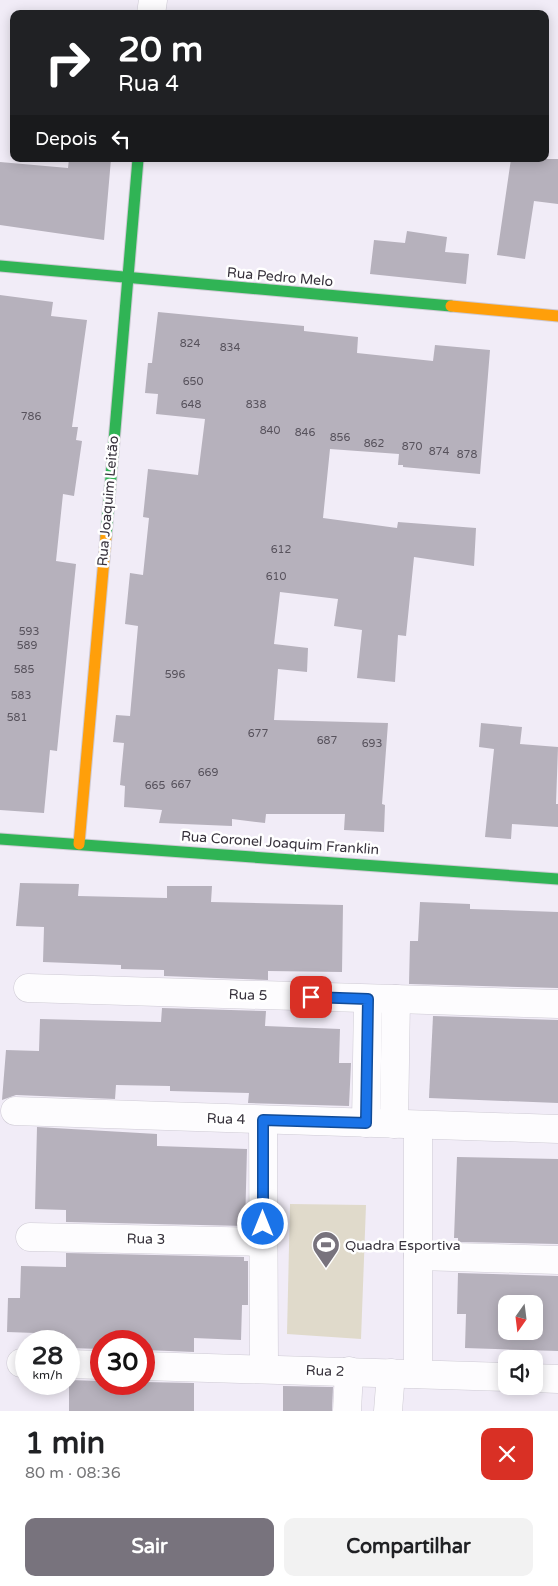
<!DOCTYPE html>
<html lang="pt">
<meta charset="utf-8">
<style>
:root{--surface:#fff;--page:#f2f2f2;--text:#202124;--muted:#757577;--accent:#78737d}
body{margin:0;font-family:"Varela Round",sans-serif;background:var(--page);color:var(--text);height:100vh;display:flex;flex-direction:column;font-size:19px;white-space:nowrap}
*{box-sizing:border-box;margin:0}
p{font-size:16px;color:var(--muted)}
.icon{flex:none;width:28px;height:28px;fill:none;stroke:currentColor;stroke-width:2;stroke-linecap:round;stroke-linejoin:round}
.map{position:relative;height:1411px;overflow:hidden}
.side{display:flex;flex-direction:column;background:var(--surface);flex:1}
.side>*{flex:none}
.hud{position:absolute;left:10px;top:10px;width:539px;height:152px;border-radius:10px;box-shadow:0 2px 12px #0003;background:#202124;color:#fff;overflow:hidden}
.needle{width:32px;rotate:194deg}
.tools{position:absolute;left:498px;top:1295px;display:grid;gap:10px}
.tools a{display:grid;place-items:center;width:45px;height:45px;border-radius:10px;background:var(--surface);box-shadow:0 2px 12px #0003;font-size:25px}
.speed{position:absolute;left:15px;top:1330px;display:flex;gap:10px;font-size:25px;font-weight:700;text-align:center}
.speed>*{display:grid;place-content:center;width:65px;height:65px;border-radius:50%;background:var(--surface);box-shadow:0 2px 12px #0003;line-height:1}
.speed small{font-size:12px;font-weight:400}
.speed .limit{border:8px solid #d22;background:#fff;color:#111}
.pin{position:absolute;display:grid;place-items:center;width:42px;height:42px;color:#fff;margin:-21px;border-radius:10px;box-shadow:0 2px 8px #0006}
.me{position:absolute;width:55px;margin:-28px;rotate:0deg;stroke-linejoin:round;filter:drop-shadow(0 0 4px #0008)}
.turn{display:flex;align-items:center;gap:18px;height:105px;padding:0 25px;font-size:22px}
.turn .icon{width:65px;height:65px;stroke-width:2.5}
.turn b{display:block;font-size:35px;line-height:42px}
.then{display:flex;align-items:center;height:48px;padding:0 25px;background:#0003;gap:10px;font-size:19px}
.round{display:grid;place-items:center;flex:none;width:52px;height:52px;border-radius:10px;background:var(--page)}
.head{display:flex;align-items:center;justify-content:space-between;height:85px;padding:0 25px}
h1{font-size:30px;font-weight:700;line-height:38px}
.action{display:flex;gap:10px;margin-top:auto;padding:10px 25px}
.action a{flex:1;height:58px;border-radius:10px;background:var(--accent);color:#fff;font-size:20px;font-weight:700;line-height:58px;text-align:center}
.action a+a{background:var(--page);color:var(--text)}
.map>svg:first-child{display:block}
.green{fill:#e0dacb}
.building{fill:#b6b1bc;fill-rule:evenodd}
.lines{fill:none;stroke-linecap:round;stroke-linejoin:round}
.street-casing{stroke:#cecad4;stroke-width:29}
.fast-casing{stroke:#cecad4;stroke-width:13}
.slow-casing{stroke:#cecad4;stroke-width:13}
.street{stroke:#fdfcfe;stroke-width:28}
.fast{stroke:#30b455;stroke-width:11}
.slow{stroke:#ff9f0a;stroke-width:11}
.route-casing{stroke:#114b97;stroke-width:12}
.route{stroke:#1a73e8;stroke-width:9}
.labels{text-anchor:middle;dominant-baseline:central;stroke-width:5;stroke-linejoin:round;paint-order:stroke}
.number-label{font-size:11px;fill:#57525c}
.street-label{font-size:14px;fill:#37323c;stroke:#fff}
.poi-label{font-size:14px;fill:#37323c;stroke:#fff;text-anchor:start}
</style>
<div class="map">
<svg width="558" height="1411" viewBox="0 0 558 1411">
<rect width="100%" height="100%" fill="#f1ecf7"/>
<!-- green -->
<polygon class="green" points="290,1204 366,1205 361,1339 287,1334"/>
<!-- building -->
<g class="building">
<polygon points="69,159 111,159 104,240 0,225 0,162 68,168"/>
<polygon points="511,159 558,159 558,204 534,201 525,259 497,255"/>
<polygon points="407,231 447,237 445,252 469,254 466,284 370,274 374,240 405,243"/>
<polygon points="0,295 53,302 51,316 87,320 72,427 78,427 76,440 82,441 74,496 63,494 56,561 76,564 57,751 50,750 44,813 0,810"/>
<polygon points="158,312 304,326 304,331 358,337 357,353 433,361 435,345 490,350 480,474 403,467 403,465 398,465 399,454 330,449 323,518 397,528 398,522 476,528 474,566 414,557 406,636 398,635 395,682 357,678 362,630 334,626 338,599 280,592 274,644 308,648 307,672 278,669 274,720 388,723 382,804 385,805 384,832 344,830 345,814 266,814 265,823 232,819 232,826 159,823 162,810 124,807 125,786 120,785 124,743 113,742 116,715 130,716 138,626 125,624 130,573 143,575 149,518 143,517 148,469 198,475 205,419 156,414 158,394 145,393 148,363 152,363"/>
<polygon points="481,723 522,727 520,744 558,747 556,804 558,804 558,827 512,824 511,839 485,837 494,749 479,747"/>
<polygon points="20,883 79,884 78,896 167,898 167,886 212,886 211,902 343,905 342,972 268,971 268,980 164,976 164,970 121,969 121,965 43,962 44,927 16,926"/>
<polygon points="420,902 470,904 470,909 558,912 558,988 409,984 410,941 418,941"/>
<polygon points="162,1008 266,1011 265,1026 340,1029 339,1063 351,1063 349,1106 248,1103 249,1093 170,1091 170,1086 116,1085 115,1099 16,1095 2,1100 6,1050 39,1051 40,1019 161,1022"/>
<polygon points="433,1016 558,1020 558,1103 429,1098"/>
<polygon points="37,1127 157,1134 157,1146 247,1149 245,1226 66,1222 66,1210 35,1209"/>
<polygon points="457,1157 558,1159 558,1244 458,1242 458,1238 454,1238"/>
<polygon points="66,1253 244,1257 244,1261 248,1261 248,1305 242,1305 241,1340 194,1338 194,1352 144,1350 144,1341 101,1341 101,1349 69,1348 69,1341 64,1341 64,1334 7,1332 8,1298 20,1298 21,1266 66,1267"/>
<path d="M 458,1273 L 558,1276 L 558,1351 L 465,1348 L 466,1314 L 457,1314 ZM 506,1304 L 534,1304 L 534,1331 L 506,1331 Z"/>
<polygon points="69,1380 101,1381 101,1384 144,1384 144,1382 194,1383 194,1411 69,1411"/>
<polygon points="283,1386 333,1387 332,1411 283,1411"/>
</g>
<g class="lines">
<defs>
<g id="street">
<polyline points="151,14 153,0"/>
<polyline points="28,988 558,1004"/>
<polyline points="15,1111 558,1129"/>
<polyline points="263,1120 264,1368"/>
<polyline points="366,1123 368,999"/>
<polyline points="394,1124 396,999"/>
<polyline points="30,1237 263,1242"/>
<polyline points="418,1256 558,1260"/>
<polyline points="21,1363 26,1363"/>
<polyline points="69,1364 101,1365"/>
<polyline points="144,1366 506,1377"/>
<polyline points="418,1374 418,1125"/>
<polyline points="534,1378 558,1379"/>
<polyline points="347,1411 349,1371"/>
<polyline points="388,1411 391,1373"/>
</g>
<g id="fast">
<polyline points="0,266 451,306"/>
<polyline points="106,536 138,159"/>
<polyline points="0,839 558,879"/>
</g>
<g id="slow">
<polyline points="451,306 558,316"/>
<polyline points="79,844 106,536"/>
</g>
</defs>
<!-- street casing -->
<use href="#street" class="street-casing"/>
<!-- fast casing -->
<use href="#fast" class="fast-casing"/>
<!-- slow casing -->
<use href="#slow" class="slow-casing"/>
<!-- street -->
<use href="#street" class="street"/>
<!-- fast -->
<use href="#fast" class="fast"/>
<!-- slow -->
<use href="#slow" class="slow"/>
</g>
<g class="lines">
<defs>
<polyline id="route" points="263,1224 263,1120 366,1123 368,999 311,997"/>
</defs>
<!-- route casing -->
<use href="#route" class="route-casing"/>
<!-- route -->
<use href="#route" class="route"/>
</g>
<!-- icons -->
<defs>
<symbol id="stadium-pin" viewBox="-11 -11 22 30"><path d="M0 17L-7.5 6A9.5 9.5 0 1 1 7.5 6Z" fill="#78737d" stroke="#fff"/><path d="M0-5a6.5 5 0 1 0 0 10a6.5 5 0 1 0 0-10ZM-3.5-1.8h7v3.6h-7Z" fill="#fff"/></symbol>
</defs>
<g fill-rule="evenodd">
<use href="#stadium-pin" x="310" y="1229" width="32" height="43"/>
</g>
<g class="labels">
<!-- number labels -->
<g class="number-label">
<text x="190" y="343">824</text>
<text x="230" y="347">834</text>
<text x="193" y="381">650</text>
<text x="191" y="404">648</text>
<text x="256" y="404">838</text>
<text x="31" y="416">786</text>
<text x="270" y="430">840</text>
<text x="305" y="432">846</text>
<text x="340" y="437">856</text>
<text x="374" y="443">862</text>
<text x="412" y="446">870</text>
<text x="439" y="451">874</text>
<text x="467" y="454">878</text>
<text x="281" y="549">612</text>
<text x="276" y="576">610</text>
<text x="29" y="631">593</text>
<text x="27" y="645">589</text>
<text x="24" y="669">585</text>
<text x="175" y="674">596</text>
<text x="21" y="695">583</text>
<text x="17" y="717">581</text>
<text x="258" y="733">677</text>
<text x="327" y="740">687</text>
<text x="372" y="743">693</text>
<text x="208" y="772">669</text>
<text x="181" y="784">667</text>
<text x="155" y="785">665</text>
</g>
<!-- street labels -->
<g class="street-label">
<text transform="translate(280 277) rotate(5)">Rua Pedro Melo</text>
<text transform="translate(108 501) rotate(-85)">Rua Joaquim Leitão</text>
<text transform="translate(280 843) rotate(4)">Rua Coronel Joaquim Franklin</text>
<text transform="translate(248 995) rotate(2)">Rua 5</text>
<text transform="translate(226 1119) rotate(2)">Rua 4</text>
<text transform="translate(146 1239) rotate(1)">Rua 3</text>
<text transform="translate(325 1371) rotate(2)">Rua 2</text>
</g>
<!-- poi labels -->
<g class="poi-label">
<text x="345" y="1245">Quadra Esportiva</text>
</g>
</g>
</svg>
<div class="tools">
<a><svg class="needle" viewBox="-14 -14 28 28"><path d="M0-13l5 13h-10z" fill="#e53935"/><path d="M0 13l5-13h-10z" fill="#757577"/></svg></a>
<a><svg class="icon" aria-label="sound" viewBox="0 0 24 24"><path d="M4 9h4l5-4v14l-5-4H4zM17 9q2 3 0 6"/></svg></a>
</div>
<div class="speed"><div>28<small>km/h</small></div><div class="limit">30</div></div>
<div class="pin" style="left:311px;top:997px;background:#d93025"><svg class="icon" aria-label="arrive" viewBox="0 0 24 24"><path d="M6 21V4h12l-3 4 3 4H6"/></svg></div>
<svg class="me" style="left:263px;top:1224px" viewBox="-20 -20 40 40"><circle r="17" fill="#1a73e8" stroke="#fff" stroke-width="3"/><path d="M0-11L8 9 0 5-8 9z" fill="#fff"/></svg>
<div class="hud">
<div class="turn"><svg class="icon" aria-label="right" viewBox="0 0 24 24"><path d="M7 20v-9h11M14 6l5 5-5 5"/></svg><div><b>20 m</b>Rua 4</div></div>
<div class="then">Depois<svg class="icon" aria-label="left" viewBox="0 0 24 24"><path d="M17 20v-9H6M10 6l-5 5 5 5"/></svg></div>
</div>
</div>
<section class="side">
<div class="head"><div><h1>1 min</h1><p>80 m · 08:36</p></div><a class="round" style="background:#d93025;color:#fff"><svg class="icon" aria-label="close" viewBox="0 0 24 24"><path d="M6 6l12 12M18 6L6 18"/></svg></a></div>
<div class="action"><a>Sair</a><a>Compartilhar</a></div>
</section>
